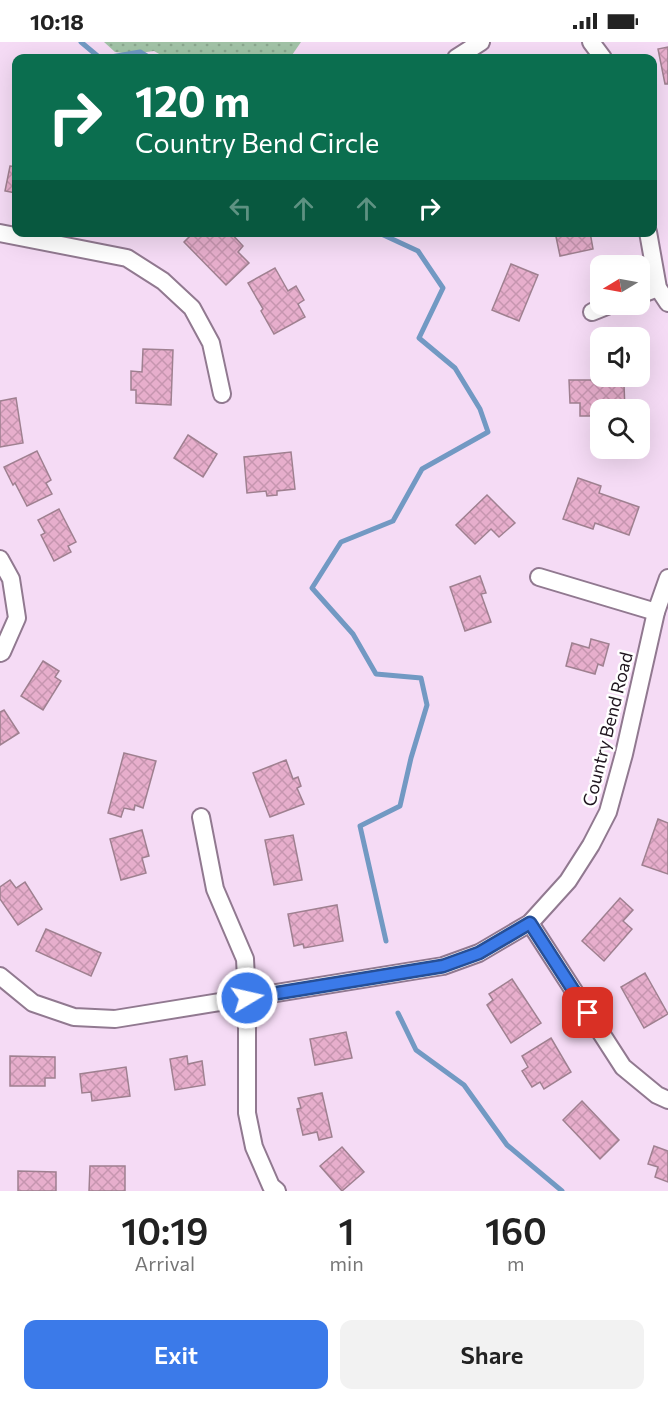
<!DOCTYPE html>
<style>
:root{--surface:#fff;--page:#f2f2f2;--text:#222;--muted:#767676;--accent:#3b7ae9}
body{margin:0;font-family:Commissioner,sans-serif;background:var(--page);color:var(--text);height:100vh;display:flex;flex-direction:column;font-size:22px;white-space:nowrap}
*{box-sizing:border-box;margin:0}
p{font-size:20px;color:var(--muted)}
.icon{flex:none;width:33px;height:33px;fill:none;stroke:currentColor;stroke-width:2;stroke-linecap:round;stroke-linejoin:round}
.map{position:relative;height:1149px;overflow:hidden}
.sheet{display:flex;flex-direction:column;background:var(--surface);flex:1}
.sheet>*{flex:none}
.top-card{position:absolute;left:12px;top:12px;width:645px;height:183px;border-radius:12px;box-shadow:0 6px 24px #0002;background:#0b6e4f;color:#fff;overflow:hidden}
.needle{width:39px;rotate:260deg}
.buttons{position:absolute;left:590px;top:213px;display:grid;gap:12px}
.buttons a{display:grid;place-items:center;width:60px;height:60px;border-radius:12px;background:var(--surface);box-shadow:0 6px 24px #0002;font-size:30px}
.pin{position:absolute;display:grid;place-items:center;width:51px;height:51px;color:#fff;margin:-26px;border-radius:12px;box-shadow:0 3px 9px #0006}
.me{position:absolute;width:66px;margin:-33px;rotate:81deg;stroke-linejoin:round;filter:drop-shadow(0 0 4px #0008)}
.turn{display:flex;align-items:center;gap:21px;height:126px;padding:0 24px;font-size:27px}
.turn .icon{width:78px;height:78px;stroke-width:2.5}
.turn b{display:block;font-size:42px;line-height:51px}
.lanes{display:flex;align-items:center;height:57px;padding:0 24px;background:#0003;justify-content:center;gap:30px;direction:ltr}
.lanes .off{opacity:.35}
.eta{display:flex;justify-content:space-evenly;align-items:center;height:102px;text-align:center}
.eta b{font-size:36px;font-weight:600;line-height:42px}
.button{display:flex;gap:12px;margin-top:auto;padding:12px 24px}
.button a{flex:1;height:69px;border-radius:12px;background:var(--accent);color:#fff;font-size:24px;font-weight:600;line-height:69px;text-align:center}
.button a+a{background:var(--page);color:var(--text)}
.status{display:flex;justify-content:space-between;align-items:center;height:42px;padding:0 30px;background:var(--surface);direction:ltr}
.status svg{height:16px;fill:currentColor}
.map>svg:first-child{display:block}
.park{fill:url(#park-dots)}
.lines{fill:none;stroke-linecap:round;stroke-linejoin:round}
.stream{stroke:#7299c3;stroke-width:5}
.building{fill:url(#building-cross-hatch);stroke:#9f8090;stroke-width:1.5}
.minor-casing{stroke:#917990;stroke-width:20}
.minor{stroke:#fff;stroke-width:16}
.route-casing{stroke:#264f97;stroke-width:15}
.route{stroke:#3b7ae9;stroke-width:10}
.labels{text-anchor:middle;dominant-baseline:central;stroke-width:5;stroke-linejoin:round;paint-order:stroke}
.street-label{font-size:18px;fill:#1f161f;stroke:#fff}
</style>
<div class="status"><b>10:18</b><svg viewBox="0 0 49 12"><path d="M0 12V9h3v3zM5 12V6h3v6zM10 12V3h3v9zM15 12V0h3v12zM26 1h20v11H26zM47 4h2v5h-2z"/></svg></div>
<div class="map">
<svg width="668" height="1149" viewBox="0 0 668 1149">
<defs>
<pattern id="park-dots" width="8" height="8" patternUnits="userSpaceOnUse" patternTransform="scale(1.5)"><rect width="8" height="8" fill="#a2c3a7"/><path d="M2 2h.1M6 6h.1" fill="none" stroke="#8ba78f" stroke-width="1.8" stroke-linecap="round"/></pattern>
<pattern id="building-cross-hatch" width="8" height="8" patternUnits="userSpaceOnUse" patternTransform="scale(1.5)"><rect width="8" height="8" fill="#e7aecc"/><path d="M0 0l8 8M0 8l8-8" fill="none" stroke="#c695af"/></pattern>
</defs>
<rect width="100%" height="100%" fill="#f5dbf5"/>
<!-- park -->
<polygon class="park" points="104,0 301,0 290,16 166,16 154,9 132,12 115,10"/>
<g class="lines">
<!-- stream -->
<g class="stream">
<polyline points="81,0 100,16"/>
<polyline points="105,16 140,10 150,16"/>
<polyline points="377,190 418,209 443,246 419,296 455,326 480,367 488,390 422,427 393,479 341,500 312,546 353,592 376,632 421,636 427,663 411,716 400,764 360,784 386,899"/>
<polyline points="398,971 416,1008 464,1043 507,1103 562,1149"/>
</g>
</g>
<!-- building -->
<g class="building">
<polygon points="668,5 668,42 665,42 658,7"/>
<polygon points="10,124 16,125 16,151 5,149"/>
<polygon points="194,190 216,190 219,193 221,190 230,190 243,204 238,210 249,221 226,243 184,200"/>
<polygon points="555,190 590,190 593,207 560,214"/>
<polygon points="511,222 538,233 519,279 492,268"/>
<polygon points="275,226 288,249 296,244 304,258 298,262 305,275 274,292 261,269 263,267 248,241"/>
<polygon points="143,307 173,308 171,363 136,361 136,348 131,348 131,329 142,330"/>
<polygon points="569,338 604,338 604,343 624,343 625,368 600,368 600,374 580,374 580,361 570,361"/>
<polygon points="16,356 23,401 0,405 0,359"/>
<polygon points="188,393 217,412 203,435 174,416"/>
<polygon points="37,409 51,438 46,441 52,452 27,464 15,441 13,443 4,425"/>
<polygon points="291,410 295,447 277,449 277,453 267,454 266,449 247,451 244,415"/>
<polygon points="578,436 601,444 599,451 639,465 629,493 595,481 593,487 563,477"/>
<polygon points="487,453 515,481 499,495 491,487 475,502 456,483"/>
<polygon points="59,467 76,500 68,504 71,510 54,519 41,493 45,491 38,478"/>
<polygon points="480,534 486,551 481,552 491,580 465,589 450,545"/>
<polygon points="591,597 609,602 603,624 598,622 595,632 566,624 572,601 589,606"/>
<polygon points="43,619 59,629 55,635 61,639 43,668 21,654"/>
<polygon points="4,668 19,691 0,703 0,670"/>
<polygon points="124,711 156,719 143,766 135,763 134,768 124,766 121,775 108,771"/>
<polygon points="286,718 293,737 298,735 301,744 297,746 304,762 270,775 253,731"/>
<polygon points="658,777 668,781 668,832 642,823"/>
<polygon points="142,788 149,814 142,816 146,831 121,838 110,797"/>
<polygon points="293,793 302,838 274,843 265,798"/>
<polygon points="10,838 16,846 25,840 42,867 18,883 0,857 0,845"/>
<polygon points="620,856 633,868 623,879 632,887 604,919 582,899"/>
<polygon points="337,863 343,899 304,906 303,902 294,904 288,872"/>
<polygon points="46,887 101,911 91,934 36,909"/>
<polygon points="645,931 668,972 644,986 621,945"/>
<polygon points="512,937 541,981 511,1001 487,963 493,958 489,952"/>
<polygon points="346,990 352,1016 315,1023 310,997"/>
<polygon points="551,996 571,1030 544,1047 540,1040 532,1045 522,1029 528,1025 522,1014"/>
<polygon points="10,1014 55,1015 55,1036 45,1036 45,1044 10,1044"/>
<polygon points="187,1014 188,1022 202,1019 205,1043 175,1048 170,1017"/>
<polygon points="126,1025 130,1054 92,1059 91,1050 82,1051 80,1032"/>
<polygon points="322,1051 332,1095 319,1098 317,1090 303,1093 297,1067 301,1066 298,1056"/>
<polygon points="582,1059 619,1098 600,1117 563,1078"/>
<polygon points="654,1104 668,1109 668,1140 655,1135 658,1125 648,1122"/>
<polygon points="342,1105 364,1130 342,1149 320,1124"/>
<polygon points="90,1124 125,1124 125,1149 89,1149"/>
<polygon points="18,1129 56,1130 56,1149 18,1149"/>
</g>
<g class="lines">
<defs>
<g id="minor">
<polyline points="591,0 603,16"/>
<polyline points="456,16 481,0"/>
<polyline points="648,190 658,246 668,261"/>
<polyline points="0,191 127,216 163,239 192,266 211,301 222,352"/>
<polyline points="639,253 658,246"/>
<polyline points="592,270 612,262"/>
<polyline points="0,517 11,537 17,576 2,610 0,611"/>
<polyline points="539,535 656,570"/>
<polyline points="201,775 215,847 245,917 247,956 247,1071 254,1105 271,1144 277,1149"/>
<polyline points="530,881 623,1025 657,1053 668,1058"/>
<polyline points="0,934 33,961 74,975 115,977 443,924 479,911 530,881 568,839 591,803 608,770 624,712 656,570 668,536"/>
</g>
</defs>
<!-- minor casing -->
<use href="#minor" class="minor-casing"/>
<!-- minor -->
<use href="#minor" class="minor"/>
</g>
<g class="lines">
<defs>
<polyline id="route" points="247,956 443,924 479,911 530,881 588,971"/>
</defs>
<!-- route casing -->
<use href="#route" class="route-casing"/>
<!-- route -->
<use href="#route" class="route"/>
</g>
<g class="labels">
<!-- street labels -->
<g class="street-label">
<text transform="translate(607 687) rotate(-76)">Country Bend Road</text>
</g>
</g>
</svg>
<div class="buttons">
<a><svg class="needle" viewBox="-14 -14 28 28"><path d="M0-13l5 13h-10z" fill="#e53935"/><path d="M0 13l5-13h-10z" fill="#767676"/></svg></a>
<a><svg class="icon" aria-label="sound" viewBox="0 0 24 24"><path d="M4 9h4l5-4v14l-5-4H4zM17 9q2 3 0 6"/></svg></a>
<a><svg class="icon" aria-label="search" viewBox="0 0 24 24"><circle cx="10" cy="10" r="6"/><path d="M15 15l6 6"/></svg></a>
</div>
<div class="pin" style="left:588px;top:971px;background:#d93025"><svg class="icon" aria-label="arrive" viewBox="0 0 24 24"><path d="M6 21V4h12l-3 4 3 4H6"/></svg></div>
<svg class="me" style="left:247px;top:956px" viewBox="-20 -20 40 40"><circle r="17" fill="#3b7ae9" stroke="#fff" stroke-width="3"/><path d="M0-11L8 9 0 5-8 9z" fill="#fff"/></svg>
<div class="top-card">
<div class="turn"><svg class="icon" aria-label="right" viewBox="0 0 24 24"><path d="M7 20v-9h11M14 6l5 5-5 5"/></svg><div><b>120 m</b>Country Bend Circle</div></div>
<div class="lanes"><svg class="icon off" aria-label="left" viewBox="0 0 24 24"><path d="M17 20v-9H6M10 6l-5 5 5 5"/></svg><svg class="icon off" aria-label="ahead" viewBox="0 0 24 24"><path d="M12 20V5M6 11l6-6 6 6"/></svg><svg class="icon off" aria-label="ahead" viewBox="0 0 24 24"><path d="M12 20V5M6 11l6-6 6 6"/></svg><svg class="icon" aria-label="right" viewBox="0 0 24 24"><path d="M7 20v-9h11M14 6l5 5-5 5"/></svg></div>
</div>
</div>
<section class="sheet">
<div class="eta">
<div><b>10:19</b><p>Arrival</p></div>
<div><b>1</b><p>min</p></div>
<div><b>160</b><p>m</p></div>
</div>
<div class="button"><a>Exit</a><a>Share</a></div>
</section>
